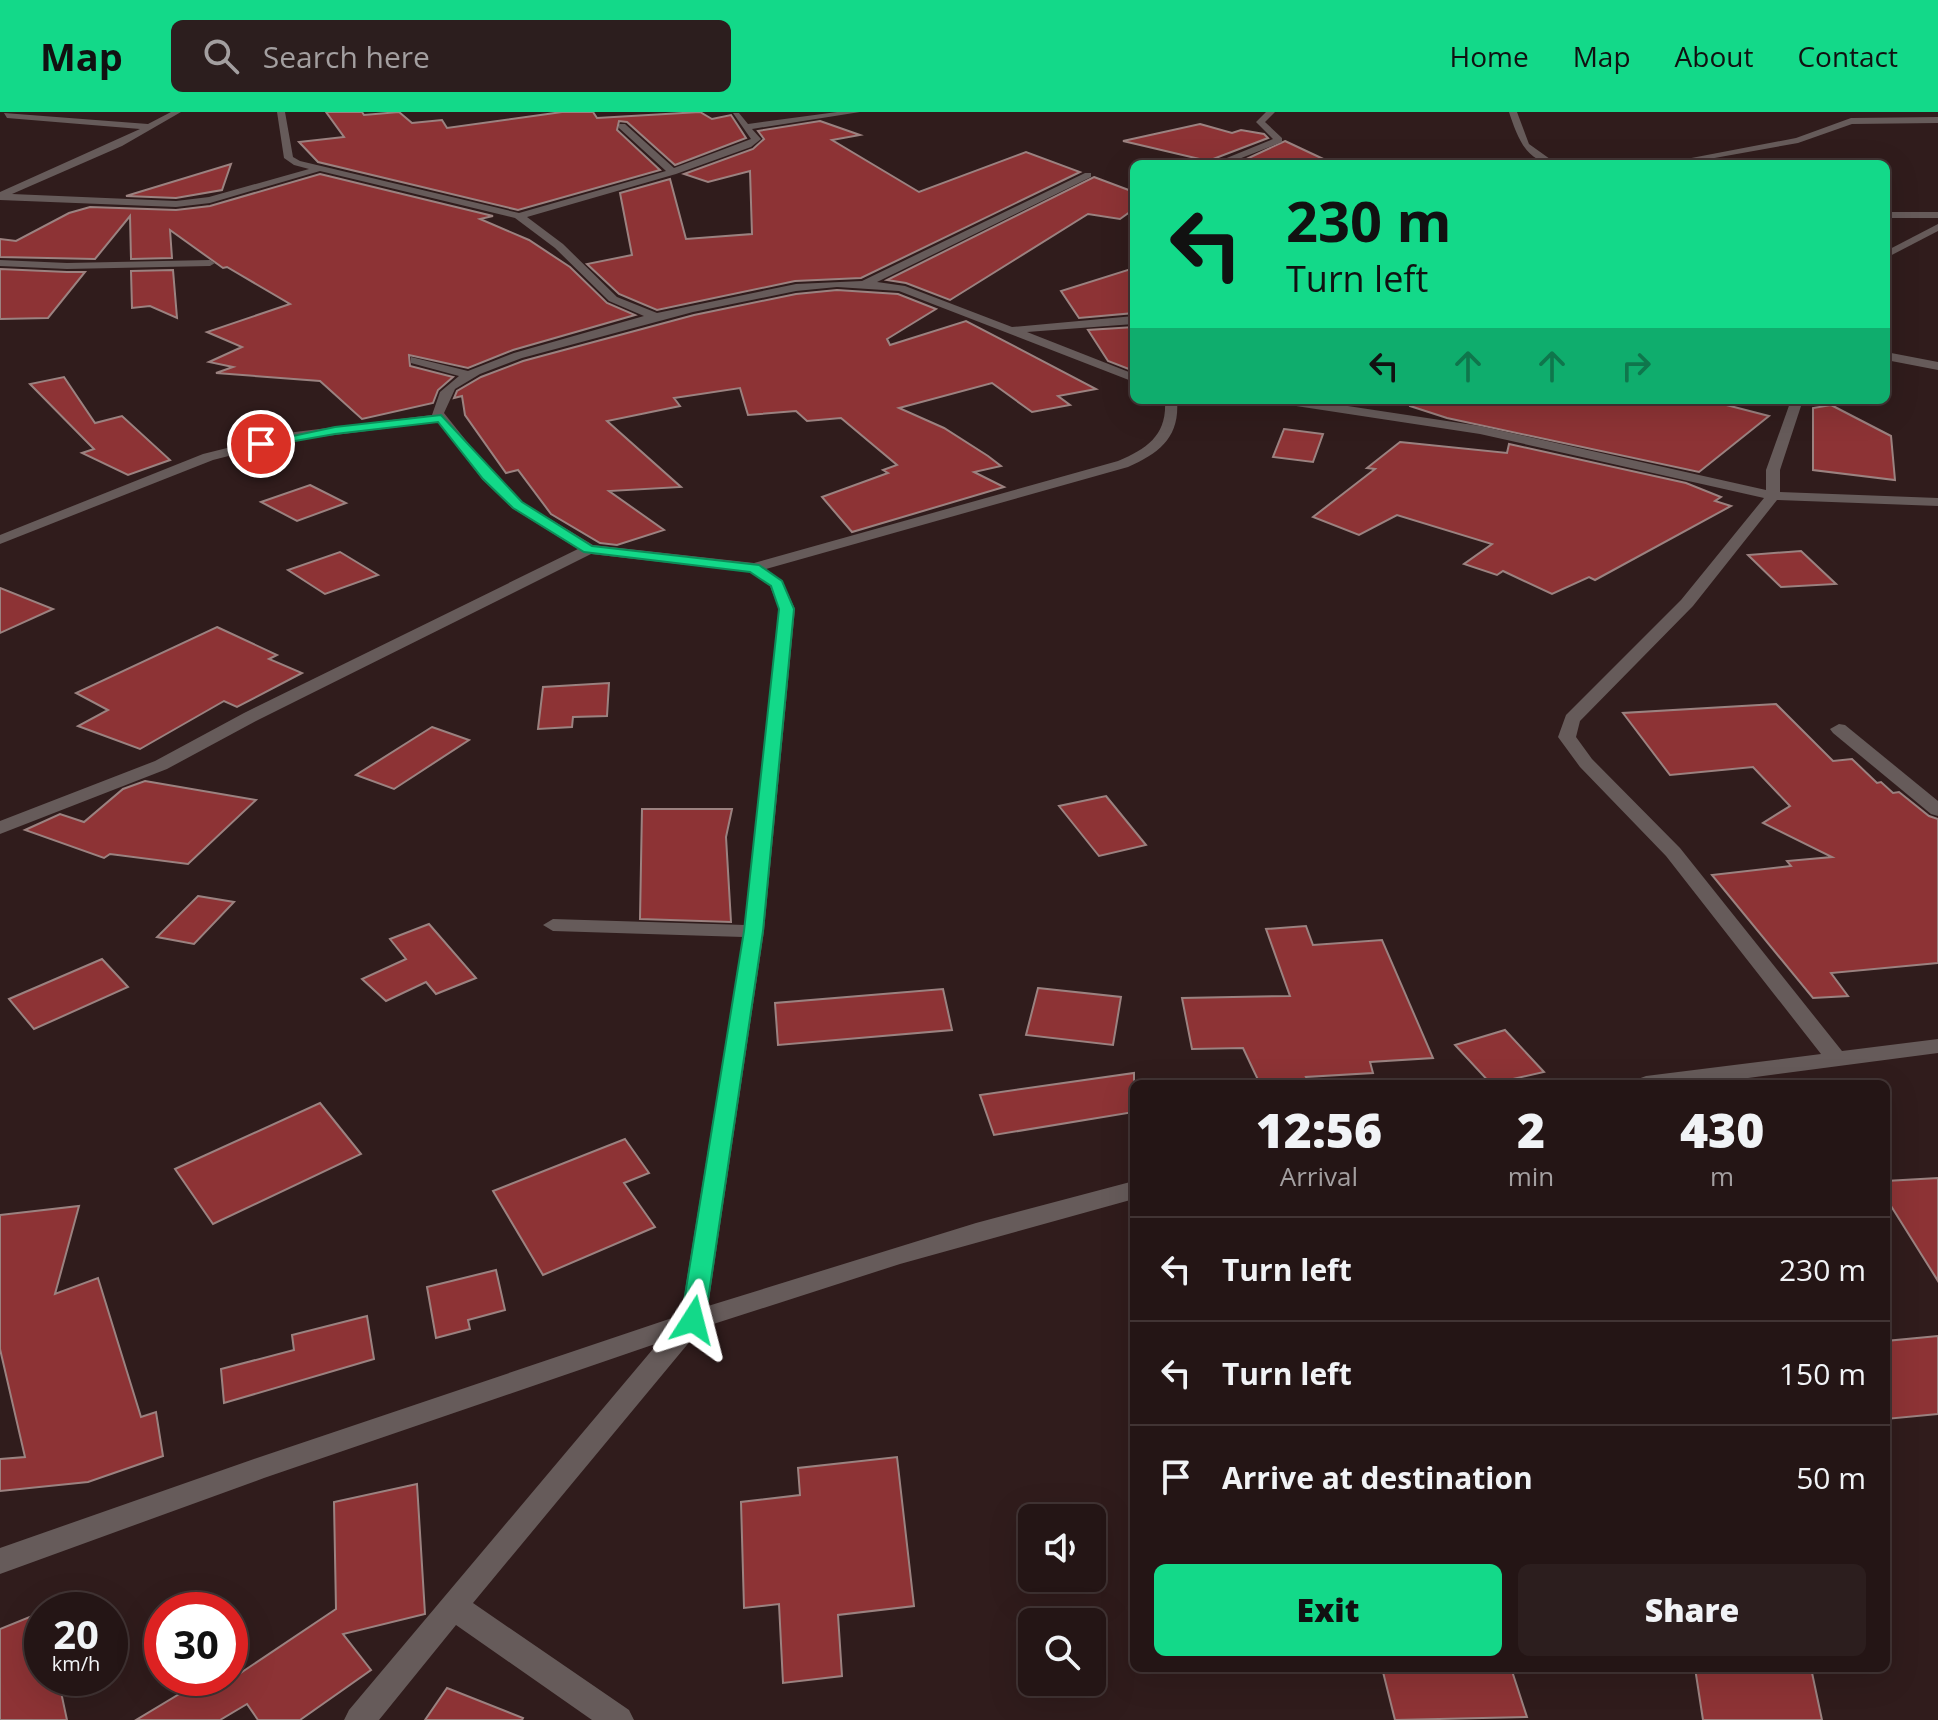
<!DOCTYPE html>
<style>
:root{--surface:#241515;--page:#2c1e1e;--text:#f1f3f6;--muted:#a39fa0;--line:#413434;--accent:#13d989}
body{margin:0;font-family:"Open Sans",sans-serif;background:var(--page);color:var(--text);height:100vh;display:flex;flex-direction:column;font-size:30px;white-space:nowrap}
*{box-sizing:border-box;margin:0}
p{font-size:26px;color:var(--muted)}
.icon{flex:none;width:44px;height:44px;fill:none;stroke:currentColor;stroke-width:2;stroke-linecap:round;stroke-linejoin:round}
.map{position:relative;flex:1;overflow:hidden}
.side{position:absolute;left:1130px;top:968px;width:760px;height:592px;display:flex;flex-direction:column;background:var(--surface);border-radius:12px;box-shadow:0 8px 32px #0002,0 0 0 2px var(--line)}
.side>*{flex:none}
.top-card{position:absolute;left:1130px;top:48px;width:760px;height:244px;border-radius:12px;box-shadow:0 8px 32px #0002,0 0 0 2px var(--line);background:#13d989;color:#111;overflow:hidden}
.controls{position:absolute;left:1018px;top:1392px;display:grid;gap:16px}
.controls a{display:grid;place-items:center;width:88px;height:88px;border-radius:12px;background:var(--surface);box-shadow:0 8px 32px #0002,0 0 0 2px var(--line);font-size:40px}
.speed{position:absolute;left:24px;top:1480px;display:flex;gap:16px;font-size:40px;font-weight:700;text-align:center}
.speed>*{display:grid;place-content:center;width:104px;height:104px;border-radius:50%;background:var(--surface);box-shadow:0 8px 32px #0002,0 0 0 2px var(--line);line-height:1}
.speed small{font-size:20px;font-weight:400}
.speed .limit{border:12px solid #d22;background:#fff;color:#111}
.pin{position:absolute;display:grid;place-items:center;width:68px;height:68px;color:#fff;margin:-34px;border:4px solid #fff;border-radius:50%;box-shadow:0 2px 8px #0007}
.me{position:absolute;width:88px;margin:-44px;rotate:9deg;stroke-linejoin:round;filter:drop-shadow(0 0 6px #0008)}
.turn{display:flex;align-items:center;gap:28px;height:168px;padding:0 24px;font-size:36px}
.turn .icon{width:104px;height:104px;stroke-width:2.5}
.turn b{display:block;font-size:56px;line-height:68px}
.lanes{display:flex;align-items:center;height:76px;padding:0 24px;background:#0003;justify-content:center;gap:40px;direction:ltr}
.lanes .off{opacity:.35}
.eta{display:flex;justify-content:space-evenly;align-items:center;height:136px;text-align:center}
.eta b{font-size:48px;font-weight:800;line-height:56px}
.action{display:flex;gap:16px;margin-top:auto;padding:16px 24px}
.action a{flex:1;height:92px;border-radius:12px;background:var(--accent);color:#111;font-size:32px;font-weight:800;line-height:92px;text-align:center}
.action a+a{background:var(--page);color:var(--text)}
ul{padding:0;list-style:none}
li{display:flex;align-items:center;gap:24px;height:104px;padding:0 24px;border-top:2px solid var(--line)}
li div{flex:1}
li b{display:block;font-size:30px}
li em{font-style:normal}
header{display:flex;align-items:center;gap:48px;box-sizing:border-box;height:112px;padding:0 40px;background:var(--accent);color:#111}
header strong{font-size:38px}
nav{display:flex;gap:44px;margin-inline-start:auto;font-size:28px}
.search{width:560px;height:72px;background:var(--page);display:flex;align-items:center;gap:20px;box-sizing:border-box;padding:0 28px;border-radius:12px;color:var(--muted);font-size:30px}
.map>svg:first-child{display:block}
.building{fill:#8d3335;stroke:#9b8280;stroke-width:2}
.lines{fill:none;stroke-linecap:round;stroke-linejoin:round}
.minor{fill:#665b5a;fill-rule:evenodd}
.route{fill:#13d989;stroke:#0c8d59;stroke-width:2}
</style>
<header>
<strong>Map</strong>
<div class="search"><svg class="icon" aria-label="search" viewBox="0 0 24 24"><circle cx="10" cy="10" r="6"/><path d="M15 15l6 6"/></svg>Search here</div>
<nav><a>Home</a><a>Map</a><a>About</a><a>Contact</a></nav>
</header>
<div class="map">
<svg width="1938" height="1608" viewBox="0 0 1938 1608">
<rect width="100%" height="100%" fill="#301c1c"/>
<!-- building -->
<g class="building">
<polygon points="326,0 362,0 364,3 399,0 412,11 442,8 447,16 562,0 593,0 597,6 700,0 712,7 731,3 746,26 675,53 627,10 619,9 617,18 660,58 518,98 318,50 299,30 344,25"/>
<polygon points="820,9 860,23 832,28 919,80 1026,40 1080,60 861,166 795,169 657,198 619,182 587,152 632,143 620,81 670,67 686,127 752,122 750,59 708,70 684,62 753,37 764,27 758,19"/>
<polygon points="1200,12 1232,21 1241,18 1264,22 1268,26 1208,49 1123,29"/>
<polygon points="1285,29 1334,52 1240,50"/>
<polygon points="231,52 222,78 176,86 126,84"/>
<polygon points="320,62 493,104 480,107 529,128 570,155 607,191 635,203 513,238 468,256 409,243 410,254 453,265 438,278 433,291 362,307 320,269 216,261 233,255 209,250 242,235 207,220 290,192 227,155 223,156 170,118 172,146 131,147 130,104 95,147 0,145 0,127 16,129 69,101 90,95 176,98 210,94"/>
<polygon points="1094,65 1134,80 1134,97 1120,107 1088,102 950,188 906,171 887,168"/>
<polygon points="1134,156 1134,201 1079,206 1061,179"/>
<polygon points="0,157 67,160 85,160 48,206 0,207"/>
<polygon points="173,158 177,206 150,194 132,196 131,159"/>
<polygon points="837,178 898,182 936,197 887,227 890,233 966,209 1096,277 1058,284 1070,293 1032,300 992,271 899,296 944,316 988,344 1001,354 974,360 1004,375 852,420 822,385 888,361 883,358 897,353 841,306 807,309 796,299 748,303 740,276 674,286 680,294 607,309 681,375 609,379 664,418 617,433 600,431 551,402 518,358 506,361 465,303 462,284 454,286 457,279 481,265 523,249 694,203 796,182"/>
<polygon points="1134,215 1134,259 1108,249 1088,218"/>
<polygon points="64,265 95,311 122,304 170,348 128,363 82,341 94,337 30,272"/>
<polygon points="1411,288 1707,288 1769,304 1699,360 1447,306 1410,294"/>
<polygon points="1831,293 1891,324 1895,368 1813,358 1813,296"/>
<polygon points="1284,317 1323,322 1313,350 1273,345"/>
<polygon points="1400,330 1507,341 1509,332 1686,371 1721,385 1715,389 1731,394 1595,468 1589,465 1552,482 1503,459 1497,463 1464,452 1492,432 1397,403 1359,423 1313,405 1375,357 1367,356"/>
<polygon points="310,373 346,391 297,409 261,390"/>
<polygon points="1801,439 1836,472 1781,475 1748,443"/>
<polygon points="340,440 378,463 325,482 288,458"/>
<polygon points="0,476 53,497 0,521"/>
<polygon points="217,515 277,543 269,547 302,561 237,595 224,589 140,637 78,614 108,598 76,581"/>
<polygon points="609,571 607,604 573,605 572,615 538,617 543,575"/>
<polygon points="1776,592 1833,649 1852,647 1877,671 1881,670 1893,681 1899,680 1929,704 1938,707 1938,851 1831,861 1848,884 1813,886 1712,763 1791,754 1787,749 1832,745 1763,711 1790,694 1753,655 1670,663 1623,601"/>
<polygon points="432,615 469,628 394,677 356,663"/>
<polygon points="145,669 256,688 188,752 110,742 104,746 25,718 60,702 84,710 123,677"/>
<polygon points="1106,684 1146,733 1099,744 1059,694"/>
<polygon points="642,697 732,697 726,725 731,810 640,807"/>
<polygon points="198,784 234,790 194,832 157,825"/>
<polygon points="429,812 476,866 436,882 426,870 386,889 362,867 406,847 390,827"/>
<polygon points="1306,814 1313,833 1382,828 1433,946 1370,950 1373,961 1306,965 1310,972 1260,972 1243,936 1192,937 1182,886 1290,884 1266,817"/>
<polygon points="102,847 128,875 34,917 9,887"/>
<polygon points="1038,876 1121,885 1113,933 1026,923"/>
<polygon points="943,877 952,918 778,933 775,891"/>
<polygon points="1505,918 1544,960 1491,972 1455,933"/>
<polygon points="1134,961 1134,1000 994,1023 980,983"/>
<polygon points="320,991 361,1042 213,1112 175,1057"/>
<polygon points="625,1027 649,1061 624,1071 655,1115 543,1163 493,1079"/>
<polygon points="1938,1066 1938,1169 1886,1086 1886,1069"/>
<polygon points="79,1094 55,1182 98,1166 141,1305 156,1300 163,1344 88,1370 0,1379 0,1347 25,1345 0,1237 0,1103"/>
<polygon points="496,1158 505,1198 468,1208 470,1217 436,1226 427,1175"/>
<polygon points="367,1204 374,1247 224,1291 221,1257 294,1238 292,1223"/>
<polygon points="1938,1224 1938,1302 1886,1307 1886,1229"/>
<polygon points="897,1345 914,1494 838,1503 842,1564 783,1571 779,1492 744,1496 741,1390 800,1383 798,1356"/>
<polygon points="417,1372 425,1502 343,1522 371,1558 300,1608 258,1608 247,1592 220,1608 136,1608 206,1566 233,1566 336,1497 334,1390"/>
<polygon points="42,1500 42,1566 58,1566 67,1608 0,1608 0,1517"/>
<polygon points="1382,1556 1511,1556 1527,1605 1395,1608"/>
<polygon points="1695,1556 1811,1556 1822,1608 1703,1608"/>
<polygon points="447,1576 523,1606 522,1608 425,1608"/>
</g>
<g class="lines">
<!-- minor -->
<g class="minor">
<path d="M 171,0 L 181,0 L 122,34 L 12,82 L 176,89 L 209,85 L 309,57 L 294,53 L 284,46 L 277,0 L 285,0 L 293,45 L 300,49 L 519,101 L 666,59 L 619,16 L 619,12 L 625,12 L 674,56 L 751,27 L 733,1 L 739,1 L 748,12 L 837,0 L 860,0 L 752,17 L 761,27 L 751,35 L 676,62 L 527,105 L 563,132 L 617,185 L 657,201 L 796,172 L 862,169 L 1085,61 L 1091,61 L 1091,65 L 877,170 L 905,174 L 1012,215 L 1134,204 L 1134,212 L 1027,220 L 1134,262 L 1134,270 L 899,179 L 837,175 L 796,179 L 693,200 L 522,246 L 480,262 L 455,277 L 444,301 L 492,361 L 522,390 L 593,433 L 754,451 L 1118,349 C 1148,336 1167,323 1165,288 L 1177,288 C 1180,325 1160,341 1128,355 L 766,457 L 782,469 L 795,497 L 764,819 L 708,1194 L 976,1111 L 1134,1069 L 1134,1087 L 900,1152 L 701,1216 L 473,1491 L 629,1598 L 634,1608 L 592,1608 L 456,1513 L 379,1608 L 344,1608 L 349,1598 L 658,1231 L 264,1366 L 0,1462 L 0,1436 L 254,1347 L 681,1203 L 743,825 L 553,819 L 543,813 L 553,807 L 745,813 L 779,497 L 770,474 L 750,460 L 591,442 L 256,609 L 167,657 L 0,722 L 0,709 L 155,649 L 244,601 L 578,437 L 512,396 L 482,367 L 438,310 L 287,329 L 213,348 L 0,432 L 0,423 L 203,342 L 287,321 L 432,303 L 440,280 L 459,264 L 411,251 L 411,245 L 468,259 L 514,241 L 644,204 L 609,189 L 555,136 L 515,106 L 320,59 L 210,91 L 176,95 L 0,88 L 0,80 L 140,17 L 7,6 L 4,1 L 148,12 Z"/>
<polygon points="1266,0 1275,0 1265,10 1282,26 1282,30 1226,52 1212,52 1273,27 1256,10"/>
<path d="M 1509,0 L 1517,0 L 1529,32 L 1557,52 C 1526,52 1517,24 1509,0 Z"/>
<polygon points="1938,5 1938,11 1852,12 1798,31 1681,52 1660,52 1796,26 1851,6"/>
<rect x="1886" y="100" width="52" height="6"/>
<polygon points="1938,112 1938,119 1886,146 1886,139"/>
<polygon points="0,148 67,151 210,148 215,151 210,154 67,157 0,154"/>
<polygon points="1886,240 1938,250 1938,258 1886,248"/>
<polygon points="1277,288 1308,288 1480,314 1766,378 1766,358 1791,288 1803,288 1780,358 1780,380 1938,386 1938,394 1777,388 1693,494 1580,609 1576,625 1592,647 1680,736 1842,939 1938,927 1938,941 1703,972 1635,972 1638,967 1646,964 1821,942 1666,744 1580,655 1558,625 1566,603 1681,488 1764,386 1480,322 1283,292"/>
<polygon points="1839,612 1845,613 1938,689 1938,704 1931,702 1833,621 1830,617"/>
</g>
</g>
<!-- route -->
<polygon class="route" points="441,303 522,390 592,434 759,453 782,469 794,497 763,819 705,1208 701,1215 685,1215 681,1208 744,819 779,497 771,474 750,460 584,440 513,396 483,367 438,310 335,322 261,335 255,332 335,315"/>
</svg>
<div class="controls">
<a><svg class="icon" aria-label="sound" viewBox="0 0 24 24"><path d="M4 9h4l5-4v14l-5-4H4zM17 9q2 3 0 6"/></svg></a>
<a><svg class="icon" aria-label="search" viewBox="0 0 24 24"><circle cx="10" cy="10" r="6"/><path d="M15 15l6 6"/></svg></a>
</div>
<div class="speed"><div>20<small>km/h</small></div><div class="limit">30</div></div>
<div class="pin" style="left:261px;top:332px;background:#d93025"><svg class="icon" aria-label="arrive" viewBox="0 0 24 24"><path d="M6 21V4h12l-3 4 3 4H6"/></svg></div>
<svg class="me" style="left:693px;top:1208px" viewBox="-20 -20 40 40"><path d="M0-17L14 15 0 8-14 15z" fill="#13d989" stroke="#fff" stroke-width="4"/></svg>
<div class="top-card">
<div class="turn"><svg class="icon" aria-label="left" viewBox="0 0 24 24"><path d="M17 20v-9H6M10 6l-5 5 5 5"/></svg><div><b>230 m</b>Turn left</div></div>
<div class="lanes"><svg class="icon" aria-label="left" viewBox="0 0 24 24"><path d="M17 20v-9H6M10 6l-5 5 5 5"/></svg><svg class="icon off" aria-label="ahead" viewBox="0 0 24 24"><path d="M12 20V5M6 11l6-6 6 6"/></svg><svg class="icon off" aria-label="ahead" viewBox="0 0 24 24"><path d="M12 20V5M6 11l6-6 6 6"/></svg><svg class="icon off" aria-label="right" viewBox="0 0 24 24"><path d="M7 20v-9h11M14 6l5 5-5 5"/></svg></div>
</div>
<section class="side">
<div class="eta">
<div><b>12:56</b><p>Arrival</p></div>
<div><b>2</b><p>min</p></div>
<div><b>430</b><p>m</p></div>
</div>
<ul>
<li><svg class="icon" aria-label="left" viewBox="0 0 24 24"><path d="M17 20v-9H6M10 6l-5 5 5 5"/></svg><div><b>Turn left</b></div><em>230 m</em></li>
<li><svg class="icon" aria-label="left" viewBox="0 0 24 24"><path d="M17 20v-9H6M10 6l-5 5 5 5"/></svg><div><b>Turn left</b></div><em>150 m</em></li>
<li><svg class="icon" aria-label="arrive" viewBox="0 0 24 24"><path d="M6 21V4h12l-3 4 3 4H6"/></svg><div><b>Arrive at destination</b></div><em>50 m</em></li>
</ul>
<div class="action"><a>Exit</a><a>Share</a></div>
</section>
</div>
